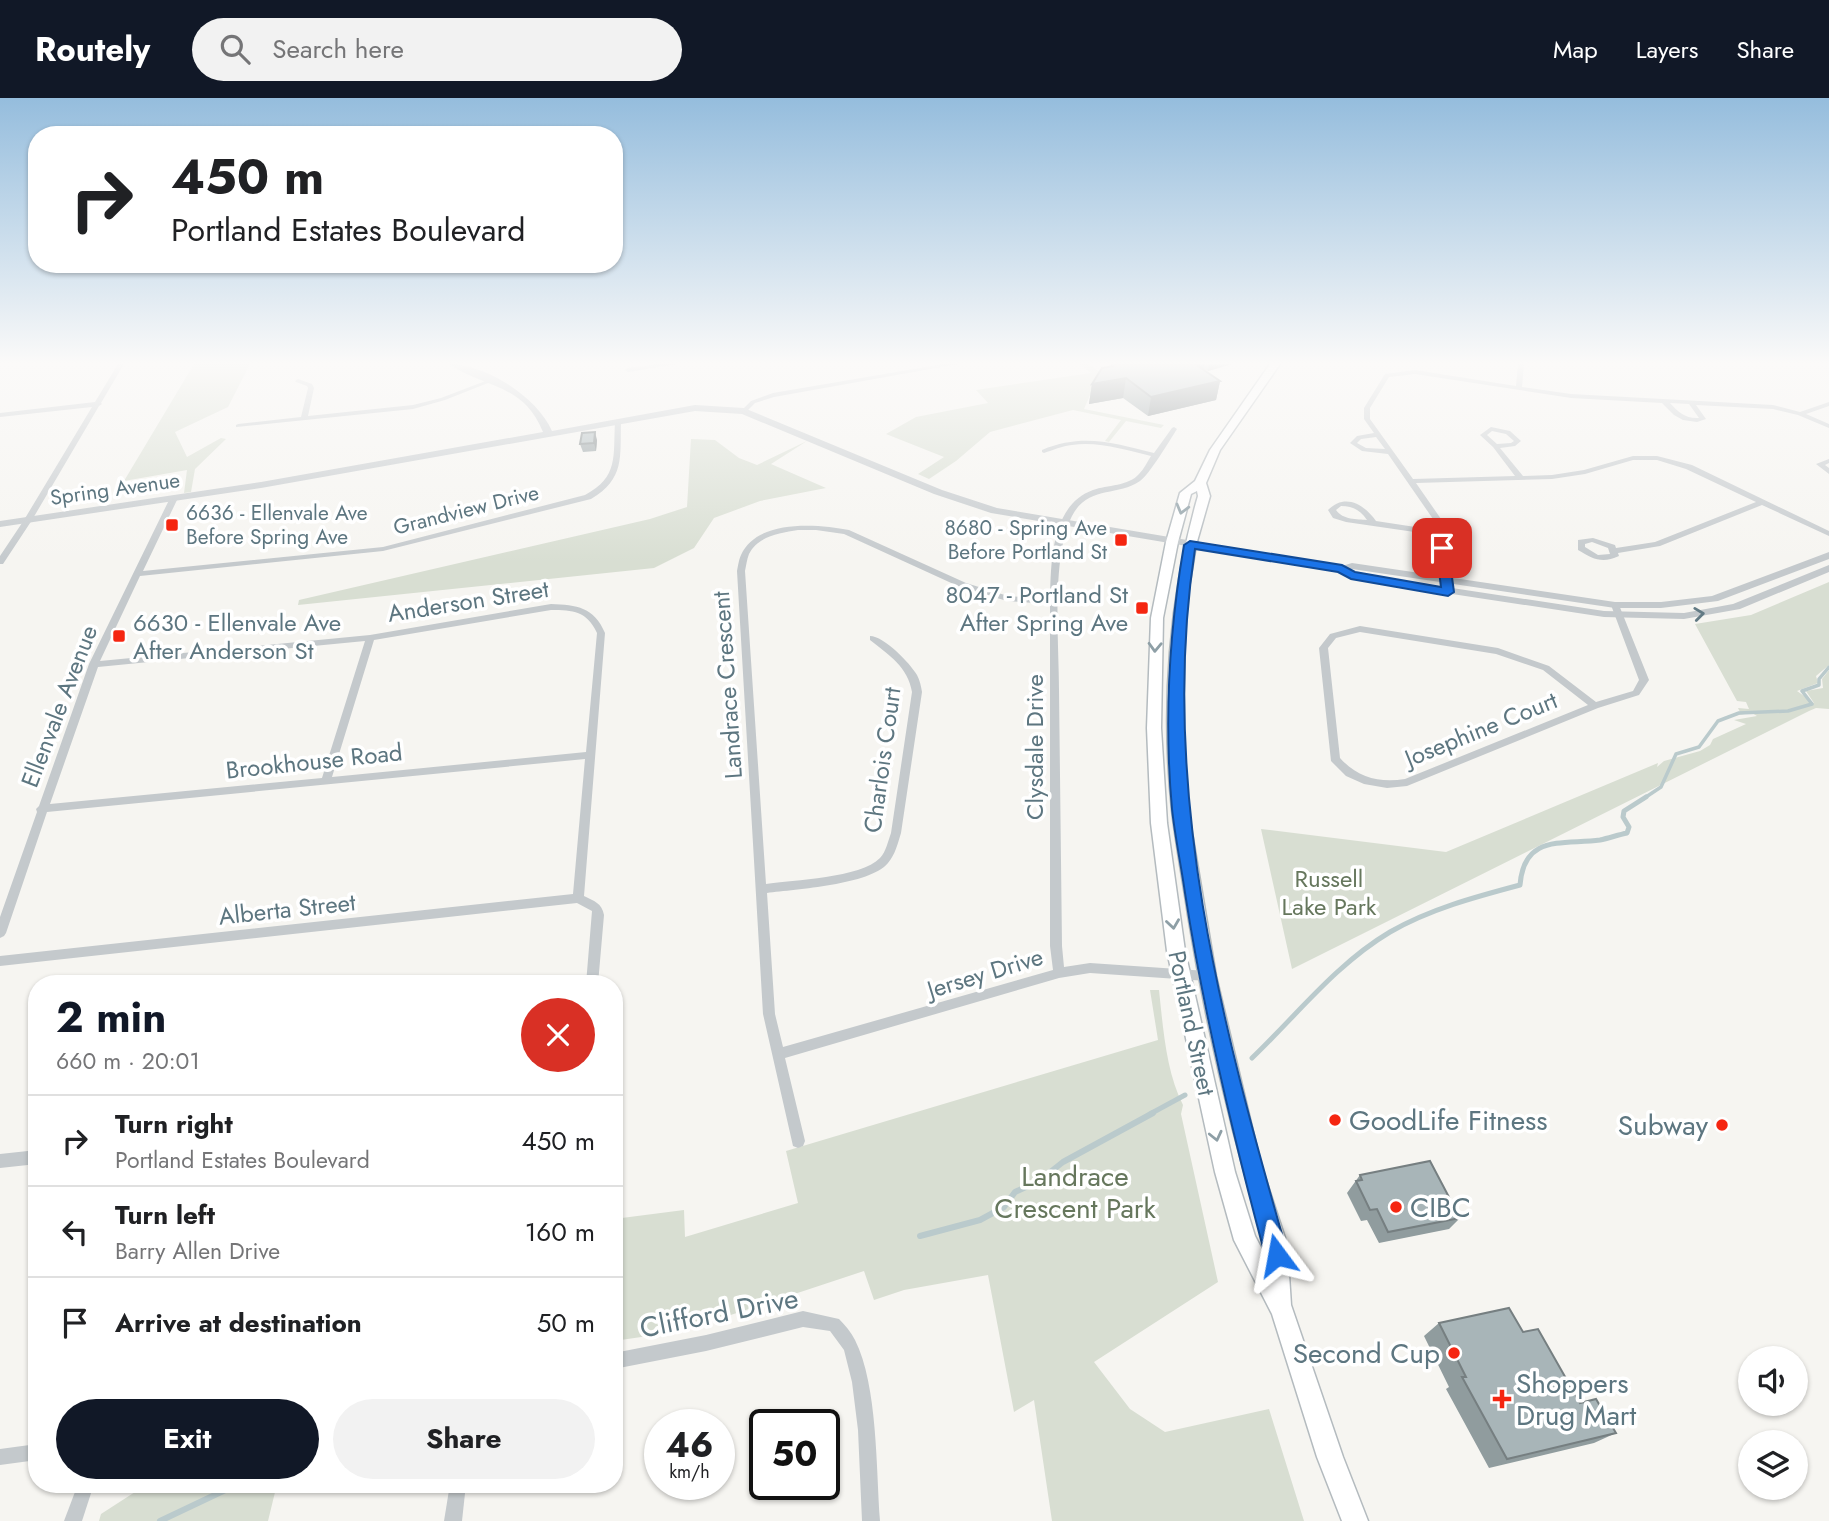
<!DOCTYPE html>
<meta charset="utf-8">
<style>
:root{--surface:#fff;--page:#f2f2f2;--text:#202124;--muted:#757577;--line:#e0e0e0;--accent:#111827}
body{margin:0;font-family:Jost,sans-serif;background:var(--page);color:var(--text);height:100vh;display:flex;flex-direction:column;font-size:26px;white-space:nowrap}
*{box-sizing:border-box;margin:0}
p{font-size:23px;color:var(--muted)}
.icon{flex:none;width:38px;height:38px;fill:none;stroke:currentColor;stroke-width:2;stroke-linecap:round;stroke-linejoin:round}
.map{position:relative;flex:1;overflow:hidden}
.sheet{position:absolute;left:28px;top:877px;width:595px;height:518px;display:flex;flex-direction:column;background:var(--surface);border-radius:28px;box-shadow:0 2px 5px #0004}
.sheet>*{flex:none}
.hud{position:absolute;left:28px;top:28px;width:595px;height:147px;border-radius:28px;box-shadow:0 2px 5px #0004;background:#fff;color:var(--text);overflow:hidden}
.buttons{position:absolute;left:1738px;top:1248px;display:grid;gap:14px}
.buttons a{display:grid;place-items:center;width:70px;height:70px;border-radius:50%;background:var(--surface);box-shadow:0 2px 5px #0004;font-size:35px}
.speed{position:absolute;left:644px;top:1311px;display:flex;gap:14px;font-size:35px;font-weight:700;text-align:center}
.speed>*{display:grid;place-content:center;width:91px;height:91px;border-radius:50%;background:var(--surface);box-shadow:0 2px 5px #0004;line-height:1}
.speed small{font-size:18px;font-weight:400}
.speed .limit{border:4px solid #111;border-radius:10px;background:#fff;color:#111}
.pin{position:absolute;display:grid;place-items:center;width:60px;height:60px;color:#fff;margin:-30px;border-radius:14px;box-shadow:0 4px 10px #0006}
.me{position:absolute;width:77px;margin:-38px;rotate:347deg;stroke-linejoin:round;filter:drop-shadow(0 0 5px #0008)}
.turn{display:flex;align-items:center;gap:24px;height:147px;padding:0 28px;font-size:32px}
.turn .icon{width:91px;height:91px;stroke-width:2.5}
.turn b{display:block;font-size:49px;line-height:60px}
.round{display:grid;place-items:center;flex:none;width:74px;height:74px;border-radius:37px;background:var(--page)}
.head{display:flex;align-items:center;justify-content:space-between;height:119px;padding:0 28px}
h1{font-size:42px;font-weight:700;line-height:52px;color:var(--accent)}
.cta{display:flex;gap:14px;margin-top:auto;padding:14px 28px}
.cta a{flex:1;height:80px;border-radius:42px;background:var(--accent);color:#fff;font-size:28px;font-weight:700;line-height:80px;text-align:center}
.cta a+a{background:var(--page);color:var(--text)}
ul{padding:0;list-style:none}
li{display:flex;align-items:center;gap:21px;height:91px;padding:0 28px;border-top:2px solid var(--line)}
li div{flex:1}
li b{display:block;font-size:26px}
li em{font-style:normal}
header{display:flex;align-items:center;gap:42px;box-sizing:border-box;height:98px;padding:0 35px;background:var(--accent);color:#fff}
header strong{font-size:33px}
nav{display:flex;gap:38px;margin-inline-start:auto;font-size:24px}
.search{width:490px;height:63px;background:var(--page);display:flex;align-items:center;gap:18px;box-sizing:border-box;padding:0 24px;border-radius:38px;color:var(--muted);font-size:26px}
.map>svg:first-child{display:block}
.green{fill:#d8ded2}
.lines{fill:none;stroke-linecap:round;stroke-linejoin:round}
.stream-far2{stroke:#bacacc;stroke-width:3.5}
.stream-far1{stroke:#bacacc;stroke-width:5}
.stream{stroke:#bacacc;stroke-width:6}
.secondary-casing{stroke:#b4bbbf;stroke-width:3}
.minor{fill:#c4c9cc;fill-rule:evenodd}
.tertiary{fill:#c4c9cc;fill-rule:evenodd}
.secondary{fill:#fff;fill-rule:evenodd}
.wall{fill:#909c9e}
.shaded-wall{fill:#767f81}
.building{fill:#a8b5b8;stroke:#767f81;stroke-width:2}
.oneway{stroke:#8e9fa6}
.oneway2{stroke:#627a84}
.route{fill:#1a73e8;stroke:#114b97;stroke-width:2}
.poi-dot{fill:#f52611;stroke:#fff;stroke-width:2.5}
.labels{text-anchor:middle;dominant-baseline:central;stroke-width:7;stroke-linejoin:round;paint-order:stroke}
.far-street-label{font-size:21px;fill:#5d7680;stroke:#fff}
.far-poi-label{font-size:21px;fill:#5d7680;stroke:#fff;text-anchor:start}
.poi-label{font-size:24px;fill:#5d7680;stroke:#fff;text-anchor:end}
.street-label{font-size:24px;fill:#5d7680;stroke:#fff}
.park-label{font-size:24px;fill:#66775d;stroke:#fff}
.near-poi-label{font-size:28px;fill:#5d7680;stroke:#fff;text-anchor:start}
.near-park-label{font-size:28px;fill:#66775d;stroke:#fff}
.near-street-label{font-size:28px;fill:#5d7680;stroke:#fff}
</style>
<header>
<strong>Routely</strong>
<div class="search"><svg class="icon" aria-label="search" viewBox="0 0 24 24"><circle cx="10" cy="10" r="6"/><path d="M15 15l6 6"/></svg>Search here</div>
<nav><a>Map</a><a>Layers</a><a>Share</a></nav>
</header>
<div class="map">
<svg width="1829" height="1423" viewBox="0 0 1829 1423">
<rect width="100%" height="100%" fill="#f6f5f1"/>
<!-- green -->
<g class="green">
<polygon points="194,266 250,266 228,309 175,334 187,359 221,340 226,341 195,371 191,394 184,395 187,372 124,383"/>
<polygon points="1079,266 1088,266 1100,274 1084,311 1164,327 1161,330 1126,323 1109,344 1105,343 1121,322 1073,312 990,334 956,363 929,381 918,376 944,359 886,336 916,319 988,305 976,292 1091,275"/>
<polygon points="691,341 715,342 739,360 757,367 807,343 771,366 826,390 760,403 714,420 694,450 654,470 298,507 299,502 650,421 687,409"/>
<polygon points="1829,484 1829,567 1816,578 1818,585 1797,593 1814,605 1806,593 1823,590 1822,581 1829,572 1829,611 1816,610 1809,613 1292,871 1261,731 1446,754 1658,665 1657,669 1664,663 1700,653 1710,647 1713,641 1746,626 1734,622 1757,618 1752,615 1724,619 1740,614 1738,610 1749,611 1746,604 1737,603 1695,526 1751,517"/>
<path d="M 1150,892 L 1159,892 C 1163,929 1166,974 1183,1007 L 1181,1016 L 1218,1184 L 1094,1264 L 1130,1311 L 1165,1334 L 1269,1311 L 1304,1423 L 1052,1423 L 1034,1302 L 1014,1314 L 988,1177 L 904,1192 L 874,1202 L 864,1173 L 682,1233 L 614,1243 L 614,1121 L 684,1112 L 685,1139 L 798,1105 L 786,1053 L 1158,942 Z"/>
<polygon points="142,1386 277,1386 268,1423 99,1423 101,1416 135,1394"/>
</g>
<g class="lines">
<!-- stream-far2 -->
<polyline class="stream-far2" points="1643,701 1661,689 1676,656 1699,649 1718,623 1739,615 1788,613 1812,606 1802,593 1819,587 1819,581 1829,569"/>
<!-- stream-far1 -->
<g class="stream-far1">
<path d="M 1252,960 C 1296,918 1336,866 1390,834 C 1430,811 1475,799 1520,787 C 1524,736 1562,747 1600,742 C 1609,740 1618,737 1627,735 L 1629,729 L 1623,719 L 1624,713 L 1646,699"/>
<polyline points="1150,1016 1185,997"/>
</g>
<!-- stream -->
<g class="stream">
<polyline points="920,1138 980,1122 1004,1109 1015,1094 1039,1083 1063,1064 1153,1015"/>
<polyline points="160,1423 238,1386"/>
</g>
<defs>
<path id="secondary" d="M 1270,266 L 1280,266 L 1220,352 L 1206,385 L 1210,398 L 1196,447 L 1187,502 L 1184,559 L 1183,632 L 1188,711 L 1216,878 L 1261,1067 L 1287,1146 L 1291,1207 L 1343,1359 L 1368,1423 L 1342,1423 L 1317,1359 L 1272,1216 L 1234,1142 L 1215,1074 L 1167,853 L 1151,725 L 1147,630 L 1151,520 L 1166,444 L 1180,395 L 1195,383 L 1210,352 ZM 1197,393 L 1198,398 C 1169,498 1161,608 1172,712 C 1176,747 1183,782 1188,817 C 1206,928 1232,1038 1265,1146 L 1266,1159 L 1255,1138 L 1235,1074 L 1185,853 L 1167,725 L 1161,630 L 1163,520 L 1178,444 L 1191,396 Z"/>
</defs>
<!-- secondary casing -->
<use href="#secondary" class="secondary-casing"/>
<!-- minor -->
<g class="minor">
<polygon points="118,266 124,266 101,305 102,306 99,308 32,422 3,466 0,466 0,458 24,422 92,309 0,319 0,315 95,304"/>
<polygon points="659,266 677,266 628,274 625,272 628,270"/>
<polygon points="943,266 958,266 774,299 755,305 746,314 741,313 751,303 773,295"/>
<path d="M 1518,266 L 1524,266 L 1522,289 L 1571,296 L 1773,307 L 1800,314 L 1829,304 L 1829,308 L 1806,316 L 1829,326 L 1829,330 L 1798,317 L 1773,311 L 1696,307 L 1706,321 L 1697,324 L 1683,322 L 1674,317 L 1662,305 L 1571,300 L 1415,276 L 1389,279 L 1370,310 L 1370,321 L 1413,381 L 1515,378 L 1493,349 L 1480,337 L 1491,329 L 1510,333 L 1521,343 L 1515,348 L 1500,350 L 1523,378 L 1552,377 L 1584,372 L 1633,358 L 1657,358 L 1692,367 L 1829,433 L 1829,438 L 1762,407 L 1660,448 L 1618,455 L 1619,458 C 1602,466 1593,461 1578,452 L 1578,442 L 1593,440 L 1615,447 L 1616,450 L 1655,444 L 1756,404 L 1686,371 L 1657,362 L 1633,362 L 1585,376 L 1552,381 L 1416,385 L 1441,421 L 1452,494 L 1448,497 L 1444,494 L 1435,437 L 1346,424 L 1333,420 L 1328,412 C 1345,395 1364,406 1376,423 L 1435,432 L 1433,421 L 1388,356 L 1362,353 L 1350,345 L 1357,338 L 1374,335 L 1364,321 L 1364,310 L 1385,276 L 1415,272 L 1516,288 ZM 1670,305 L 1689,306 L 1699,320 C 1686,321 1678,314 1670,305 ZM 1492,333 L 1506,336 L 1514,343 L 1511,345 L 1497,346 L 1487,337 ZM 1376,339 L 1385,351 L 1366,350 L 1357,345 L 1361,341 ZM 1341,408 C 1353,408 1360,412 1367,422 C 1357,421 1343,422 1336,412 ZM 1592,444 L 1608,450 L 1610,456 L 1598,457 L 1585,449 L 1585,446 Z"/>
<polygon points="298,281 312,286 314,290 308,318 413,307 441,300 488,282 493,283 445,302 413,311 236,329 236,327 238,326 301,319 308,290 307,288 296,284 295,283"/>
<path d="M 618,322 L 621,324 C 620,359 625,381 591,401 L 383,453 L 140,478 L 100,563 L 370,537 L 551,506 C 577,507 594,509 605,535 L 584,798 C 594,803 602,805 604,817 L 598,886 L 586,886 L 592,813 L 577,805 L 0,868 L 0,858 L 573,796 L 585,661 L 47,714 L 6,835 L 4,838 L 0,840 L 0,819 L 37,714 L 36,711 L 39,708 L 89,566 L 170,400 L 177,402 L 143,473 L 383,449 L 585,397 C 619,379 613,358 615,324 ZM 551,512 C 573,512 587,513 597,535 L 586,654 L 332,679 L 374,542 ZM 365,543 L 322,680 L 50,706 L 98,569 Z"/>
<path d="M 1174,329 L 1177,331 C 1170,342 1149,377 1140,383 C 1117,399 1088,387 1072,418 C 1051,459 1059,545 1059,592 C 1060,677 1061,763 1062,848 L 1064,869 L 1090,865 L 1207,873 L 1211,874 L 1213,878 L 1211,882 L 1207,883 L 1090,875 L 1059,880 L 785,960 L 805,1043 L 803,1048 L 798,1050 L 793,1048 L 763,916 L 737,473 C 738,468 739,461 741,457 C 757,421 817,426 849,432 L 966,485 L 1008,498 L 1050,501 C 1051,464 1051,407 1093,392 C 1107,387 1129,388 1139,376 C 1144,371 1147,364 1151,358 C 1126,352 1098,343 1072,347 C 1062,348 1053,352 1044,355 L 1042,354 L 1042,352 C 1083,335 1113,345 1154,355 L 1172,330 ZM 798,432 L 816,432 L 844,436 L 960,489 L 1007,503 L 1050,506 L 1050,848 L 1053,872 L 783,949 L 775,916 L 767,795 C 796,791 870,787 888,765 C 895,757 898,745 901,735 L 922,594 C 921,588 920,583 917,577 C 910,565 884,538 870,538 L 870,542 C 889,557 908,569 912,594 L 891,735 C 888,743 886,754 880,760 C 861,780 793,782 766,786 L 745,473 C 746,468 747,461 749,456 C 758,438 780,435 798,432 Z"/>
<polygon points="1829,361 1829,365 1825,367 1829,370 1829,376 1816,366"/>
<path d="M 1615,504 L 1619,507 L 1649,582 L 1639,597 L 1598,610 L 1407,688 L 1387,690 L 1364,686 L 1346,678 L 1331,663 L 1319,550 L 1330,536 L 1360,528 L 1498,550 L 1549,568 L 1596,604 L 1633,593 L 1639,582 L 1611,507 ZM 1360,534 L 1496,556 L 1543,572 L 1588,607 L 1405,681 C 1380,685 1358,680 1340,660 L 1328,550 L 1336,540 Z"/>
<polygon points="37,1052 37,1066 0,1070 0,1056"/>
<path d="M 803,1213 L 839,1221 C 845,1227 851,1234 855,1242 C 878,1288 876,1371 880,1423 L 862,1423 L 858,1332 L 852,1284 L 844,1252 L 830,1233 L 803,1229 L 706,1253 L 614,1271 L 614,1255 L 706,1237 Z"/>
<polygon points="37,1346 37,1362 0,1367 0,1351"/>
<polygon points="78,1386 94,1386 82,1423 64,1423"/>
<polygon points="450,1386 466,1386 462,1423 444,1423"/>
</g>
<!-- tertiary -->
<g class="tertiary">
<path d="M 449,266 C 486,266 537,299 552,333 L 695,307 L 744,310 L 942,392 L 997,410 L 1342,468 L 1352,465 L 1615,504 L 1661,504 L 1712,498 L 1829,454 L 1829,461 L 1718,503 L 1661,510 L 1615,510 L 1352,471 L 1342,474 L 991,415 L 934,396 L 742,316 L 695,313 L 261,390 L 0,429 L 0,423 L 261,384 L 543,334 C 523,285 486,291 449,266 Z"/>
<polygon points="1829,467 1829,474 1740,511 1684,521 1604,519 1393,487 1387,484 1393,481 1604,513 1684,515 1733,506"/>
</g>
<!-- secondary -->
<use href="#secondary" class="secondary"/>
</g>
<!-- wall -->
<g class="wall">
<polygon points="1111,266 1232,266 1208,273 1203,271 1220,283 1216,302 1148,318 1123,300 1089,306 1092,286 1111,268"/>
<polygon points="597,342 596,353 583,354 580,346"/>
<polygon points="1360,1077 1460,1120 1449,1131 1379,1145 1367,1122 1361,1123 1347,1095"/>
<polygon points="1439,1225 1580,1305 1616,1335 1594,1345 1489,1370 1446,1291 1449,1289 1424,1238"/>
</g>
<!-- shaded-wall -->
<g class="shaded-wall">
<polygon points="1190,266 1204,266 1202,279"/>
<polygon points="1209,266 1232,266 1208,273"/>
<polygon points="1126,280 1123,300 1089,306 1092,286"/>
<polygon points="1220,283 1216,302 1148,318 1151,299"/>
<polygon points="595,334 597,342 596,353 594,345"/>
</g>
<!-- building -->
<g class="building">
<polygon points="1112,266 1195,266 1220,283 1151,299 1126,280 1092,286 1102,270 1113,268"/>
<polygon points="595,334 594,345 580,346 582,335"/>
<polygon points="1430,1063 1460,1120 1388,1134 1377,1111 1370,1112 1356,1083 1362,1082 1360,1077"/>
<polygon points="1509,1210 1523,1234 1538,1231 1580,1305 1596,1301 1616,1335 1507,1361 1462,1279 1466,1279 1439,1225"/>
</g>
<!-- one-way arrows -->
<defs><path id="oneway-chevron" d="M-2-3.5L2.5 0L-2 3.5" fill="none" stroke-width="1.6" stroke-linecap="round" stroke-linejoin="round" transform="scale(1.75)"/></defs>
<g class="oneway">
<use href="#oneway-chevron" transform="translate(1182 411) rotate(105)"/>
<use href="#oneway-chevron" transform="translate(1155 549) rotate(92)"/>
<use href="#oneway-chevron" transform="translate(1173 826) rotate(82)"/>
<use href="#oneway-chevron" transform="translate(1216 1038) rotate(77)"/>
</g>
<use class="oneway2" href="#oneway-chevron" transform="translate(1699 516) rotate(-7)"/>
<!-- sky -->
<linearGradient id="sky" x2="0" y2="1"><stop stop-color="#95bddd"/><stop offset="0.57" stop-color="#fbfaf9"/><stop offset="1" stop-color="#fbfaf9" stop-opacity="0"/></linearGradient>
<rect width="1829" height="465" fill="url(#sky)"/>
<!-- route -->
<path class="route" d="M 1190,443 L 1342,467 L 1355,474 L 1441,489 L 1436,450 L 1442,447 L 1448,450 L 1454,494 L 1448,498 L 1351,481 L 1338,474 L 1195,451 C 1158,690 1222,929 1288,1157 L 1285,1165 L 1277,1168 L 1269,1165 L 1265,1157 C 1233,1038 1204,917 1185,795 C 1181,767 1175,739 1172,711 C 1164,623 1169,534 1184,447 Z"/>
<!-- markers -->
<g class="poi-dot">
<rect x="165" y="420" width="14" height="14" rx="3.5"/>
<rect x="1114" y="435" width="14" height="14" rx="3.5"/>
<rect x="1135" y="503" width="14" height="14" rx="3.5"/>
<rect x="112" y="531" width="14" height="14" rx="3.5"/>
<circle cx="1335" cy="1022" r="7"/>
<circle cx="1722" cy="1027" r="7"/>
<circle cx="1396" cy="1109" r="7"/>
<circle cx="1454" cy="1255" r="7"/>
<path d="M1498.5 1290.5h7v7h7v7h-7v7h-7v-7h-7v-7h7z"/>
</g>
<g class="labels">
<!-- far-street labels -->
<g class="far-street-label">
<text transform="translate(115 391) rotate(-8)">Spring Avenue</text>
<text transform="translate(466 412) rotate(-14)">Grandview Drive</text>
</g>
<!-- far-poi labels -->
<g class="far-poi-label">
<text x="186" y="415">6636 - Ellenvale Ave<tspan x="186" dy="24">Before Spring Ave</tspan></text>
<text x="1107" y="430" text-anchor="end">8680 - Spring Ave<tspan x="1107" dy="24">Before Portland St</tspan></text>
</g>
<!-- poi labels -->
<g class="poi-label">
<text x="1128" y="496">8047 - Portland St<tspan x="1128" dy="28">After Spring Ave</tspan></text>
<text x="133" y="524" text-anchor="start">6630 - Ellenvale Ave<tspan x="133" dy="28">After Anderson St</tspan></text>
</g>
<!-- street labels -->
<g class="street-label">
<text transform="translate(468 503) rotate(-9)">Anderson Street</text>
<text transform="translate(727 587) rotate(-94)">Landrace Crescent</text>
<text transform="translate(59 608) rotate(-69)">Ellenvale Avenue</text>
<text transform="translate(1481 631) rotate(-22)">Josephine Court</text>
<text transform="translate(1034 649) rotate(-90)">Clysdale Drive</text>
<text transform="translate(882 662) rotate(-82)">Charlois Court</text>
<text transform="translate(314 663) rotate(-6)">Brookhouse Road</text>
<text transform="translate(287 811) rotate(-6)">Alberta Street</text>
<text transform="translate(985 875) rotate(-17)">Jersey Drive</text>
<text transform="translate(1192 925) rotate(78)">Portland Street</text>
</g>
<!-- park labels -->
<g class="park-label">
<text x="1329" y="780">Russell<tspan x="1329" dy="28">Lake Park</tspan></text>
</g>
<!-- near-poi labels -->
<g class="near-poi-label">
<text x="1349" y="1022">GoodLife Fitness</text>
<text x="1708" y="1027" text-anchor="end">Subway</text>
<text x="1410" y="1109">CIBC</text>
<text x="1440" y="1255" text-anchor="end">Second Cup</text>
<text x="1516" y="1285">Shoppers<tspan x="1516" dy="32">Drug Mart</tspan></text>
</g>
<!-- near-park labels -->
<g class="near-park-label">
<text x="1075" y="1078">Landrace<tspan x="1075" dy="32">Crescent Park</tspan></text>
</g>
<!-- near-street labels -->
<g class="near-street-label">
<text transform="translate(719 1215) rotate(-11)">Clifford Drive</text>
</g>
</g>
</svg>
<div class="buttons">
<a><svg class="icon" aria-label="sound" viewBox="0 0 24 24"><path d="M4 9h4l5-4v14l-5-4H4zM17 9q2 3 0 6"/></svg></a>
<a><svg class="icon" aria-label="layers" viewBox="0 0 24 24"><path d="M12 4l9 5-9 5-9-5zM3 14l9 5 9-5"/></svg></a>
</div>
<div class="speed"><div>46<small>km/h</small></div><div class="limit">50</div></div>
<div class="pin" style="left:1442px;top:450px;background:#d93025"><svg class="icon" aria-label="arrive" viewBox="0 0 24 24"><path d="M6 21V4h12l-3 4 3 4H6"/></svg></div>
<svg class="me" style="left:1277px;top:1157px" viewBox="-20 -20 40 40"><path d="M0-17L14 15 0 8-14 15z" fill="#1a73e8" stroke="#fff" stroke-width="4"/></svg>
<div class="hud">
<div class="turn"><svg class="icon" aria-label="right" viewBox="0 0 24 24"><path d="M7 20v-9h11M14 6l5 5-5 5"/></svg><div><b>450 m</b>Portland Estates Boulevard</div></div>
</div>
<section class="sheet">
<div class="head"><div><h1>2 min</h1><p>660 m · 20:01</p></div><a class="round" style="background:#d93025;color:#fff"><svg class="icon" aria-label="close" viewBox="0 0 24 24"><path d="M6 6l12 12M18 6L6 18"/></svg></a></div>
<ul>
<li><svg class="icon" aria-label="right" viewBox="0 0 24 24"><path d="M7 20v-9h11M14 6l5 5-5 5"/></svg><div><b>Turn right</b><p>Portland Estates Boulevard</p></div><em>450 m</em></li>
<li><svg class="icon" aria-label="left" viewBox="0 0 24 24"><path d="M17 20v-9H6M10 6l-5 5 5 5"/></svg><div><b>Turn left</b><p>Barry Allen Drive</p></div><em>160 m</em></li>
<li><svg class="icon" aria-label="arrive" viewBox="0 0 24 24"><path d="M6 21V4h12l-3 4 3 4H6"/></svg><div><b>Arrive at destination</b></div><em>50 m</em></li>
</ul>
<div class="cta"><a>Exit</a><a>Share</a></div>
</section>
</div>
